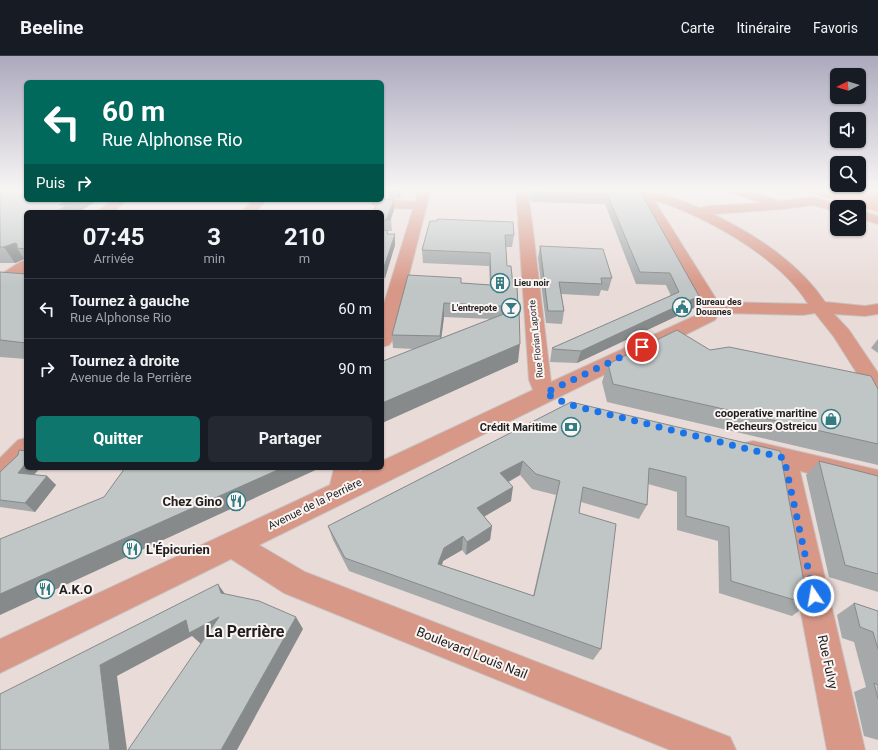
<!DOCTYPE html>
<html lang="fr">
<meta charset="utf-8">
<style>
:root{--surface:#171b24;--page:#242831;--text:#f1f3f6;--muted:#9ea1a6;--line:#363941;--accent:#0f766e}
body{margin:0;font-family:Roboto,sans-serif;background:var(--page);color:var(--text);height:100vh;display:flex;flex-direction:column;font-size:15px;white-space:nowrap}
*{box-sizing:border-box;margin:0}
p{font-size:13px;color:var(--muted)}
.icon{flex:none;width:22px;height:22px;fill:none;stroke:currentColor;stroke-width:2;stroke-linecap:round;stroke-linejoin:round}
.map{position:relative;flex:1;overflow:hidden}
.side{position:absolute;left:24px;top:154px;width:360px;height:260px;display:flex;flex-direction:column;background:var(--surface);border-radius:6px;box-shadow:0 1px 3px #0004}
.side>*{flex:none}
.banner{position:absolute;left:24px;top:24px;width:360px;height:122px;border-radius:6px;box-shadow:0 1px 3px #0004;background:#00695c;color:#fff;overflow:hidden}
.needle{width:26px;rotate:265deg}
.tools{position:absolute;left:830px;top:12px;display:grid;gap:8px}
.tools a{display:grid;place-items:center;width:36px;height:36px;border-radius:6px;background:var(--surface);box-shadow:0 1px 3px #0004;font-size:20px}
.pin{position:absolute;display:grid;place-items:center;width:34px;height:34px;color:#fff;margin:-17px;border:2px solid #fff;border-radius:50%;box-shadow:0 1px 4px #0007}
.me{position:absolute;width:44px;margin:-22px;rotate:348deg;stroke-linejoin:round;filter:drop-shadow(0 0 3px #0008)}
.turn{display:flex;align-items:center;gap:14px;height:84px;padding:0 12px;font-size:18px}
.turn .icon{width:52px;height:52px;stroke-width:2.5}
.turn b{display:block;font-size:28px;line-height:34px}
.then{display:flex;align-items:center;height:38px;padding:0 12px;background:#0003;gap:8px;font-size:15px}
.eta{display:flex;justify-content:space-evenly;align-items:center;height:68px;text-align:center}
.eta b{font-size:24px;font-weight:700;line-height:28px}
.primary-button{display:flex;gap:8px;margin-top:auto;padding:8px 12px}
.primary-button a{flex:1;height:46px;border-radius:6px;background:var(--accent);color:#fff;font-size:16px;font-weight:700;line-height:46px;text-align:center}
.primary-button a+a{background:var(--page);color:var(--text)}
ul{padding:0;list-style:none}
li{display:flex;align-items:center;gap:12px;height:60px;padding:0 12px;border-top:1px solid var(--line)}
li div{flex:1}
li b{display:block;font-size:15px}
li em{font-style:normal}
header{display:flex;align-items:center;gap:24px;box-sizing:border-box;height:56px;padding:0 20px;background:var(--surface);border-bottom:1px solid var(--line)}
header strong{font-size:19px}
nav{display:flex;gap:22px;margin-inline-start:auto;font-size:14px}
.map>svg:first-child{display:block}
.built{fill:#e9dbd8;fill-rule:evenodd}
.water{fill:#f39880}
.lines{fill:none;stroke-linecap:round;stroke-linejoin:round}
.minor-casing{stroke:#c8c3c2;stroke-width:2}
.minor{fill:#d79888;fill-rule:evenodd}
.wall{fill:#a5a9aa;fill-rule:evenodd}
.shaded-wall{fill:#868a8b}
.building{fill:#c0c5c6;stroke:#868a8b;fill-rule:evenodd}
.route{stroke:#1a73e8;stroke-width:7;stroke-dasharray:0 12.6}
.labels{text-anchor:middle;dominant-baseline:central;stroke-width:4;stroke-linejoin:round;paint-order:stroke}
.far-poi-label{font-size:9px;font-weight:bold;fill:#1f1d1d;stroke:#faf5f3;text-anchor:start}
.far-street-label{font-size:9px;fill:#1f1d1d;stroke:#faf5f3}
.poi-label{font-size:11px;font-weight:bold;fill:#1f1d1d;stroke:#faf5f3;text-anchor:end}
.street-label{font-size:11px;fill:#1f1d1d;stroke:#faf5f3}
.near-poi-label{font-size:13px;font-weight:bold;fill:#1f1d1d;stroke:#faf5f3;text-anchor:start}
.near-street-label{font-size:13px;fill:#1f1d1d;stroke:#faf5f3}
.near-quarter-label{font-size:16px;font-weight:bold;fill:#1f1d1d;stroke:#faf5f3}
</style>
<header>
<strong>Beeline</strong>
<nav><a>Carte</a><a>Itinéraire</a><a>Favoris</a></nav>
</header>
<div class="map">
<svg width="878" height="694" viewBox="0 0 878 694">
<rect width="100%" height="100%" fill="#ede8e6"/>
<!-- built -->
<path class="built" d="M 0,133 L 26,144 L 382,144 L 382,133 L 794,133 L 878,156 L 878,694 L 0,694 ZM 837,151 L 859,151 L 859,173 L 837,173 ZM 26,156 L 382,156 L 382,412 L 26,412 Z"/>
<!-- water -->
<polygon class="water" points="794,133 878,133 878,156"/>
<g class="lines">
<defs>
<g id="minor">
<polygon points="419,133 431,133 392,285 389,289 382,291 382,254 413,153 385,152 373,149 371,144 382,144 382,142 385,144 415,145"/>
<path d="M 516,133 L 528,133 L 551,326 L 701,257 L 703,251 L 641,143 L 642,141 L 619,136 L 617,133 L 638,133 L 671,141 L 700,152 L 708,150 L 762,147 L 728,136 L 726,133 L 743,133 L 781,145 L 814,141 L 842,149 L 843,151 L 837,151 L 837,156 L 813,149 L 784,153 L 713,158 C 755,179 798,206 825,246 L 865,250 L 878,248 L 878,258 L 865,260 L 834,258 L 849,274 L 878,317 L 878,340 L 870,338 L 834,281 L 815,257 L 803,259 L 719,257 L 715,264 L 259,489 L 305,516 L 730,681 L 736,694 L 670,694 L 284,537 L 231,503 L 0,617 L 0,583 L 330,429 L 334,412 L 360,412 L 359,416 L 366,412 L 382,412 L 382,405 L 533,334 L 529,324 ZM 654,144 C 704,159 781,202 808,248 L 718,246 Z"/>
<polygon points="113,144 127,144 113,156 97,156"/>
<polygon points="253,144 266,144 256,156 242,156"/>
<polygon points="859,154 878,160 878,168 859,162"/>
<polygon points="26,204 26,216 6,229 0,231 0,219 20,206"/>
<polygon points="26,382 26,407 9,425 0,428 0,402 18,384"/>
<polygon points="753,385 878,414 878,436 800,415 865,694 827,694 773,409 744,401 741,394 744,387"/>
</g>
</defs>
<!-- minor casing -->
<use href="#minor" class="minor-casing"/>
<!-- minor -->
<use href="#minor" class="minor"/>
</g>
<!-- wall -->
<g class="wall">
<polygon points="0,133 98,144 79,156 26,156 26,206 24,203 15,207 0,207"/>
<polygon points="388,133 402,133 399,143 388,143 387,135"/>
<polygon points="529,133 639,133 694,252 577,307 550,306 552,292 671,240 666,229 636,228 605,148 531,146"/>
<polygon points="394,154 391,164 392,175 387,175 388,178 395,178 395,189 385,222 382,222 382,156"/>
<path d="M 430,165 L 514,179 L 512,191 L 506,191 L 507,210 L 513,230 L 518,251 L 518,306 L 382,367 L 382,310 L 414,293 L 393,292 L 392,279 L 461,227 L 490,229 L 489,210 L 423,207 L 422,194 ZM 444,261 L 491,263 L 441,282 Z"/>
<polygon points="540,190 612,222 608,235 601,234 599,240 561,238 564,255 562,268 546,267 538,202"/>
<polygon points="0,216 26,218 26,303 0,301"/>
<polygon points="878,283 878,297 871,292"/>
<polygon points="710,294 878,333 878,409 607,346 602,326 608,308"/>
<path d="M 571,346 L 780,395 L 808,548 L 792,560 L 719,537 L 718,485 L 677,474 L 677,436 L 648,428 L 647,449 L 639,463 L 581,446 L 579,457 L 601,593 L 593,604 L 349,515 L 333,484 L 328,470 ZM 520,419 L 532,433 L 556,439 L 533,540 L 442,509 L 443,505 L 462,494 L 466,499 L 490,484 L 492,470 L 484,460 L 511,445 L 509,426 Z"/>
<polygon points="819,405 878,420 878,536 829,521 806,419"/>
<polygon points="26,412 40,412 34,419 47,420 56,429 35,456 0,451 0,416"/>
<polygon points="854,547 878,555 878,684 864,680 854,636 866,631 854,586 842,582 837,559"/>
</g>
<!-- shaded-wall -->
<g class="shaded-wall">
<polygon points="399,133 402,133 402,134 399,143 398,135"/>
<polygon points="67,144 98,144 79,156 56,156 59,149"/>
<polygon points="394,144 394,154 390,164 386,164"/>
<polygon points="395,178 395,189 385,222 384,211"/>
<polygon points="15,187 19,192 17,192 24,203 15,207 4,191"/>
<polygon points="699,240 694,252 577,307 581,295"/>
<polygon points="444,247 444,261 440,293 440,280"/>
<polygon points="520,288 518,306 382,367 382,347"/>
<polygon points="523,405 520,419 498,431 500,417"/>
<polygon points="26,407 26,412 40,412 27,426 18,417"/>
<polygon points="282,412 320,412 0,559 0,538"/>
<polygon points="47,420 56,429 35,456 25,447"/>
<polygon points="513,431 511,445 475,466 477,452"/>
<polygon points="492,470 490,484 466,499 467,486"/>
<polygon points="463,480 462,494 443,505 438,521 438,508 444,492"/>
<polygon points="218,528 227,541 221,537"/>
<polygon points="219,561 201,588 192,580 117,620 127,694 110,694 100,609 186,564"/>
<polygon points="296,561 303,573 237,694 221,694"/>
</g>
<!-- building -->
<g class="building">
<polygon points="0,133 26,133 26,144 67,144 59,149 67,149 56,156 26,156 26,193 17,192 17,188 15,187 4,191 0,191"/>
<polygon points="388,133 399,133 398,135 387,135"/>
<polygon points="532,133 639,133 699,240 581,295 553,293 552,292 679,236 670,217 640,216 607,138 532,136"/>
<polygon points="382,143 394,144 386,164 391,164 382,164 382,156 373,156 378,146 380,146 381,144 382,144"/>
<polygon points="437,163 513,166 514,179 505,179 507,210 511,210 513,230 517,230 518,251 444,247 440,280 392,279 408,219 461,222 461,227 491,229 490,197 422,194 430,165 437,165"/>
<polygon points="382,174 388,175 387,178 395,178 384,211 382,211"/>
<polygon points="540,190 603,193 612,222 601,222 602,228 559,226 564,255 548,255"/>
<polygon points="0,216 26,218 26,287 0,284"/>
<polygon points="519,252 520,288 382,347 382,310 383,305"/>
<polygon points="677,274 710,294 729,291 871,320 878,333 878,388 613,328 608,308"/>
<path d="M 571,346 L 780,395 L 808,548 L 731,525 L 729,471 L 686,460 L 686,421 L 649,412 L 647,449 L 583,431 L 579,457 L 616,468 L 601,593 L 345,502 L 328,470 ZM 523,405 L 536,418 L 560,425 L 534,540 L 438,508 L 444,492 L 463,480 L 467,486 L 492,470 L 477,452 L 513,431 L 500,417 Z"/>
<polygon points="19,394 26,395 26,407 18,417 47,420 25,447 0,444 0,416 18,399"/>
<polygon points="819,405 878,420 878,518 845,509"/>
<polygon points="125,412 282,412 0,538 0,483 104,441"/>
<polygon points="218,528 221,537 259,545 296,561 221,694 128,694 219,561 189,577 186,564 100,609 110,694 0,694 0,638"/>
<polygon points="854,547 878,555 878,593 873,576 860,571"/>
<polygon points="874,627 878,629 878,643"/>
</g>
<!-- sky -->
<linearGradient id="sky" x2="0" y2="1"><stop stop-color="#aca9be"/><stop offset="0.58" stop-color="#f7f5f4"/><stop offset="1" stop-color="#f7f5f4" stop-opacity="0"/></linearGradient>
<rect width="878" height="230" fill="url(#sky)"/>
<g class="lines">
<!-- route -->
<polyline class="route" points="642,291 545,337 567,348 784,402 814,540"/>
</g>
<!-- icons -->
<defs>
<symbol id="building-ring" viewBox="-11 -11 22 22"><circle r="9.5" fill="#faf5f3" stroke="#347c83" stroke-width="1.5"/><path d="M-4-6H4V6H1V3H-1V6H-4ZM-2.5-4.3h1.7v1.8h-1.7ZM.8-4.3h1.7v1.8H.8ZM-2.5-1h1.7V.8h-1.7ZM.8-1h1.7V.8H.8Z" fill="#347c83"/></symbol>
<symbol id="civic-ring" viewBox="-11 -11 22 22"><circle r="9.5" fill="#faf5f3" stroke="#347c83" stroke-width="1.5"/><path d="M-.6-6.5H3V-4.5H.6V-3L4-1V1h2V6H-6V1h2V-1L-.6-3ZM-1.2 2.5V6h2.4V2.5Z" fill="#347c83"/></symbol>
<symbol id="bar-ring" viewBox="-11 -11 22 22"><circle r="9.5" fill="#faf5f3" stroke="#347c83" stroke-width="1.5"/><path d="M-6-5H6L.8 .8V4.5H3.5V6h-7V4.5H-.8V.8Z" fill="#347c83"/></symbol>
<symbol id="shop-ring" viewBox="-11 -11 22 22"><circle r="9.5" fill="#faf5f3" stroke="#347c83" stroke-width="1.5"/><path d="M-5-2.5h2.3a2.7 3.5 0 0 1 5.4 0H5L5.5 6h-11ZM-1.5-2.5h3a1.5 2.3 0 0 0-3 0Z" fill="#347c83"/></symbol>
<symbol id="bank-ring" viewBox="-11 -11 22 22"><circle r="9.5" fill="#faf5f3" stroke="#347c83" stroke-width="1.5"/><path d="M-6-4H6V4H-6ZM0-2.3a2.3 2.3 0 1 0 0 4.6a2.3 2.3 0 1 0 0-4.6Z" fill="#347c83"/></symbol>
<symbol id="restaurant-ring" viewBox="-11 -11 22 22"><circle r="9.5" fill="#faf5f3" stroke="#347c83" stroke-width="1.5"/><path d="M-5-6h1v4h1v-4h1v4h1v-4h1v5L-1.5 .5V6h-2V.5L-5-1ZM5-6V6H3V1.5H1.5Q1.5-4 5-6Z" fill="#347c83"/></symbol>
</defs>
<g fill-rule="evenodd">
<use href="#building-ring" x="489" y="216" width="22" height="22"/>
<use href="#civic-ring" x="671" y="240" width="22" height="22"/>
<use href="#bar-ring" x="500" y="241" width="22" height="22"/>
<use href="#shop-ring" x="820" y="352" width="22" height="22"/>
<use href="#bank-ring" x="560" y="360" width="22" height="22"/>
<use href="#restaurant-ring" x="225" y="434" width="22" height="22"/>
<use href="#restaurant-ring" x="121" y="482" width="22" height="22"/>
<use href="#restaurant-ring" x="34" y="522" width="22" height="22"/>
</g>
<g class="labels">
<!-- far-poi labels -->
<g class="far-poi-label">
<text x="514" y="227">Lieu noir</text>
<text x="696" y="246">Bureau des<tspan x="696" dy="10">Douanes</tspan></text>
<text x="497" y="252" text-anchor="end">L'entrepote</text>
</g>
<!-- far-street labels -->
<g class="far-street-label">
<text transform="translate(536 283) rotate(-96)">Rue Florian Laporte</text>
</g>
<!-- poi labels -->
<g class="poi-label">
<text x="817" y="357">cooperative maritine<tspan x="817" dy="13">Pecheurs Ostreicu</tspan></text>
<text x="557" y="371">Crédit Maritime</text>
</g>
<!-- street labels -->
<g class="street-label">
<text transform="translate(315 448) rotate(-26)">Avenue de la Perrière</text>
</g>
<!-- near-poi labels -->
<g class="near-poi-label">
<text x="222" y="445" text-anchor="end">Chez Gino</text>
<text x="146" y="493">L'Épicurien</text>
<text x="59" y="533">A.K.O</text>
</g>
<!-- near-street labels -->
<g class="near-street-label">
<text transform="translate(472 597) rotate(22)">Boulevard Louis Nail</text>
<text transform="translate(828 606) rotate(78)">Rue Fulvy</text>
</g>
<!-- near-quarter labels -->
<g class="near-quarter-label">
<text x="245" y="575">La Perrière</text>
</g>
</g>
</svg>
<div class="tools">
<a><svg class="needle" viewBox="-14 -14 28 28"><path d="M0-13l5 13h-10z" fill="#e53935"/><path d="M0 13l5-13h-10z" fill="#9ea1a6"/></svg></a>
<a><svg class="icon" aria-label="sound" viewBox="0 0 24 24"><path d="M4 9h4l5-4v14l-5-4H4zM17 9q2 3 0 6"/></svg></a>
<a><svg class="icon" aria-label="search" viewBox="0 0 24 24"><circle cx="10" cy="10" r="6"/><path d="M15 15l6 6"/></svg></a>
<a><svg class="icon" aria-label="layers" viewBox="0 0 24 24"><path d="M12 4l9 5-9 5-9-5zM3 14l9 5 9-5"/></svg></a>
</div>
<div class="pin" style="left:642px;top:291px;background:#d93025"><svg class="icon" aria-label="arrive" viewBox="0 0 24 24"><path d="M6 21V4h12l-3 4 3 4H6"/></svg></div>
<svg class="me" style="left:814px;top:540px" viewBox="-20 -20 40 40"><circle r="17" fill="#1a73e8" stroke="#fff" stroke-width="3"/><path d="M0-11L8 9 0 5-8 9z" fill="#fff"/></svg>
<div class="banner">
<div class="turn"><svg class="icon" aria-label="left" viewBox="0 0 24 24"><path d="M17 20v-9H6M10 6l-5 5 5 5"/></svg><div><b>60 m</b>Rue Alphonse Rio</div></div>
<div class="then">Puis<svg class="icon" aria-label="right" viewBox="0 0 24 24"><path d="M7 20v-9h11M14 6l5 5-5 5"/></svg></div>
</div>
<section class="side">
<div class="eta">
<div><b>07:45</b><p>Arrivée</p></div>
<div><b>3</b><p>min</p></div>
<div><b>210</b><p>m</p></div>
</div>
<ul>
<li><svg class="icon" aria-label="left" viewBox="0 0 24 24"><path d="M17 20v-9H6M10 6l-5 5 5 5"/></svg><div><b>Tournez à gauche</b><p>Rue Alphonse Rio</p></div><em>60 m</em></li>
<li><svg class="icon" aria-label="right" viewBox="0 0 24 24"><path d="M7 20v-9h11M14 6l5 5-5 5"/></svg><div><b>Tournez à droite</b><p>Avenue de la Perrière</p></div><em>90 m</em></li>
</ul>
<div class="primary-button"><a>Quitter</a><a>Partager</a></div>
</section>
</div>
